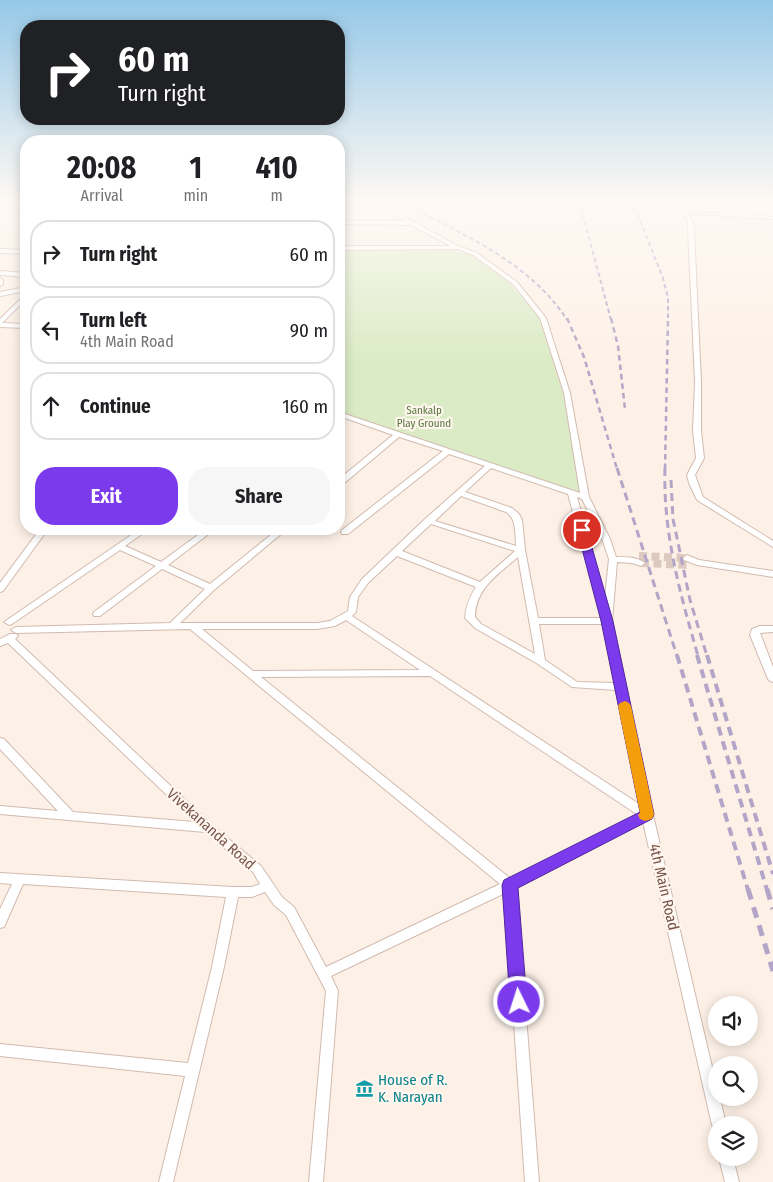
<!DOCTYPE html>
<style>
:root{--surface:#fff;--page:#f6f6f6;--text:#202124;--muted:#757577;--line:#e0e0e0;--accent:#7c3aed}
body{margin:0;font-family:"Fira Sans Condensed",sans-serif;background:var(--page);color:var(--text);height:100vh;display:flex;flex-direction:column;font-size:19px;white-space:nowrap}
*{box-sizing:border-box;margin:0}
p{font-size:16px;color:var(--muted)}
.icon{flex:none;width:28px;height:28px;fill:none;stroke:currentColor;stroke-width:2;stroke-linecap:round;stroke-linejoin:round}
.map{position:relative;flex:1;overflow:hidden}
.details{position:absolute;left:20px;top:135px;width:325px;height:400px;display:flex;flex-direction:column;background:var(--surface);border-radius:20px;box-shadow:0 2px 12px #0003}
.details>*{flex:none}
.guide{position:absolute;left:20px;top:20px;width:325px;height:105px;border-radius:20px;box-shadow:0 2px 12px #0003;background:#202124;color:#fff;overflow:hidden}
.fabs{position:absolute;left:708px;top:996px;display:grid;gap:10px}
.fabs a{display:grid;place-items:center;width:50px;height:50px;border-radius:50%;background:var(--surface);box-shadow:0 2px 12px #0003;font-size:25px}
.pin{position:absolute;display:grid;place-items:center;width:42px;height:42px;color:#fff;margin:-21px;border:2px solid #fff;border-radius:50%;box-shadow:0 1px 5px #0007}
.me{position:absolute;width:55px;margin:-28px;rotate:356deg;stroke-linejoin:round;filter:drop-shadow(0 0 4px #0008)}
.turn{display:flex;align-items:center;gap:18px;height:105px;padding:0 15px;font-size:22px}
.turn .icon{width:65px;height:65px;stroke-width:2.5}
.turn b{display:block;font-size:35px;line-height:42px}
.eta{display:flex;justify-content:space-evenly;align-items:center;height:85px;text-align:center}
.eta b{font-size:30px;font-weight:700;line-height:35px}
.primary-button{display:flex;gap:10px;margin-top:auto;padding:10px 15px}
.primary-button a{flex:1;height:58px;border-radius:20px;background:var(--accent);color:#fff;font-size:20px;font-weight:700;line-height:58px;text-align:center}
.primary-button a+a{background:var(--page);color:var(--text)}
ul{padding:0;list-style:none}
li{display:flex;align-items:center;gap:15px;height:68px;margin:0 10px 8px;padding:0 5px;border:2px solid var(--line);border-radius:20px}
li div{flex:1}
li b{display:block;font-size:19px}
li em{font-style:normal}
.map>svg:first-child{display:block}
.green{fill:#daebc5}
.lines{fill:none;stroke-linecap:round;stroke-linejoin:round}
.stream{stroke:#a1d9d9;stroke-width:2}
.street-tunnel{stroke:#dccac0;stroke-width:8;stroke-dasharray:8 4.5;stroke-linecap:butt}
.street-casing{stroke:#d1baaf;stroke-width:2}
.street{fill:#fff;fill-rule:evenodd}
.rail-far4{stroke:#b2a5c7;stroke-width:2;stroke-dasharray:4.5 3;stroke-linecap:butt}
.rail-far3{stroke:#b2a5c7;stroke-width:2.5;stroke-dasharray:5.5 4;stroke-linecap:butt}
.rail-far2{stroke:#b2a5c7;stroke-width:3;stroke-dasharray:8 5;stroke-linecap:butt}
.rail-far1{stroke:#b2a5c7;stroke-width:4;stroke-dasharray:9 6;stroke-linecap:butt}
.rail{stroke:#b2a5c7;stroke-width:5;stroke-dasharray:11 8;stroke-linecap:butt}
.route{fill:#7c3aed;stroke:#51269a}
.slow{fill:#f59e0b}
.labels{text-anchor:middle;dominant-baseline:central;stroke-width:4.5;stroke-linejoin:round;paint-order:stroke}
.far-park-label{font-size:11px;fill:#587740;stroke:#fff6ee}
.near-street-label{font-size:15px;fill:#77544b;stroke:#fff6ee}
.near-culture-label{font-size:15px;fill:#0d838f;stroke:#fff6ee;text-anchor:start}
</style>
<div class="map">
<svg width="773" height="1182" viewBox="0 0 773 1182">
<rect width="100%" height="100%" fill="#fdf1e7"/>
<!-- green -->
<polygon class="green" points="339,250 451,250 470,254 510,283 539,318 563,394 581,493 339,412"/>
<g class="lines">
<!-- stream -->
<polyline class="stream" points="339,203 370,200"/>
<!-- street-tunnel -->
<g class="street-tunnel">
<polyline points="639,556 687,558"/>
<polyline points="641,563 688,565"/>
</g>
<defs>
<g id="street">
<path d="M 368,200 L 373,200 L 456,245 L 477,253 L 517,282 L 546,318 L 570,393 L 589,497 L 610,539 L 616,557 C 627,557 637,557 645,563 L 641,566 L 632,563 L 617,562 L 612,621 L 653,815 L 716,1084 L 716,1098 L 720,1098 L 726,1125 L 716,1125 L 716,1131 L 714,1130 L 712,1125 L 643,822 L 516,888 L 539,1182 L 525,1182 L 505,893 L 331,976 L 338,991 L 323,1182 L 309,1182 L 326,991 L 286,915 L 274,905 L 265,892 L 252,897 L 238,897 L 224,967 L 173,1182 L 159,1182 L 185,1076 L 0,1056 L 0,1044 L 188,1063 L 212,967 L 226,897 L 23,884 L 4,927 L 0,928 L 0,909 L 12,884 L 0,883 L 0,873 L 233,887 L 252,887 L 260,884 L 253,872 L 205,832 L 0,814 L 0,806 L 58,811 L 0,749 L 0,738 L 4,739 L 73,812 L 195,822 L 8,643 L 0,646 L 0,639 L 10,634 L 16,634 L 18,636 L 15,639 L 212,825 L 261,866 L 282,897 L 294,907 L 326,967 L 500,884 L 190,629 L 16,633 L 11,630 L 16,627 L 170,623 L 205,589 L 162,569 L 100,616 L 94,616 L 93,614 L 94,612 L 156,566 L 120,550 L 12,624 L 9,625 L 4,622 L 140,529 L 149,529 L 125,546 L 161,562 L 206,529 L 215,529 L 168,565 L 210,584 L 278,529 L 287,529 L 214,590 L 180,623 L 317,623 L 330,621 L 348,611 L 350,597 L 362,579 L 425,519 L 485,466 L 449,454 L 348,534 L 342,534 L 341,532 L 342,530 L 443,451 L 399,437 L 342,485 L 339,485 L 339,479 L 393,435 L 339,416 L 339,412 L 580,493 L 564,393 L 540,318 L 513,284 L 473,255 L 458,249 L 339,250 L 339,246 L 451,246 L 411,225 L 339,224 L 339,221 L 406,221 L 380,207 L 339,207 L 339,205 L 375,205 ZM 491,468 L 568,494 L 602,618 L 538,618 L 525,550 L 522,520 L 519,514 L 512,508 L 465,492 ZM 461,496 L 506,512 C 517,519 515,534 516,546 L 435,521 ZM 577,497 L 582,499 L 602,539 L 609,559 L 605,597 ZM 431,524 L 515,551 L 480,582 L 402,551 ZM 397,556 L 476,587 C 469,598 466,606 465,618 L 475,628 L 538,664 L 572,687 L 616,690 L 639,804 L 352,616 L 356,612 L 358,597 L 368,583 ZM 518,557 L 535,654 L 481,624 L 475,617 C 475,589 498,574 518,557 ZM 346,620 L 420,670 L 253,671 L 202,629 L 317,629 L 335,626 ZM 539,624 L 603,624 L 615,683 L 577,682 L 545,660 ZM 430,676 L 638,815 L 511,879 L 261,677 Z"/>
<polygon points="671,200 675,200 678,203 685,200 690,200 680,205 686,213 697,212 732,214 713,200 718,200 739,214 773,217 773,219 697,214 689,214 689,216 692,220 694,229 701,382 701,431 704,458 695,475 703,497 773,541 773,547 697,500 689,483 687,475 696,458 693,431 695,382 688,229 688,220"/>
<polygon points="0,201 26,216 26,219 0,204"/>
<polygon points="0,249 26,250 26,254 0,253"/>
<polygon points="0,271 26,273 26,277 0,275"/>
<polygon points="0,278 3,280 3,284 0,286"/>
<polygon points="26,287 26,291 0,296 0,292"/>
<polygon points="26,294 26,299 2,323 26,324 26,328 0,327 0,319"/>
<polygon points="40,529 48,529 3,591 0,592 0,583"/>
<polygon points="687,555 699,560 773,571 773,577 697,565 684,560 683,558"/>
<polygon points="760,626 773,626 773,632 760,633 773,667 773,682 770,681 768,679 750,635 752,629"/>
<polygon points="719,1158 733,1158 739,1182 725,1182"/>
</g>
</defs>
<!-- street casing -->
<use href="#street" class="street-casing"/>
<!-- street -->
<use href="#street" class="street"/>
<!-- rail-far4 -->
<g class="rail-far4">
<path d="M 396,200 C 456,231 530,261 567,320"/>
<polyline points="579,200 611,320"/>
<polyline points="632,200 663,278 668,298 668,320"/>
</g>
<!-- rail-far3 -->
<g class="rail-far3">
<polyline points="567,318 584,357 617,469"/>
<polyline points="611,318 618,346 625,409"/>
<polyline points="665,469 668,318"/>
</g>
<!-- rail-far2 -->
<g class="rail-far2">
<polyline points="617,468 677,656"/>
<path d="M 665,468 C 663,534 680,593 698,656"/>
<polyline points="671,480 673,519 690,600 707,656"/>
</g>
<!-- rail-far1 -->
<g class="rail-far1">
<polyline points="677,655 748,890"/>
<polyline points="697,655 767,890"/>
<polyline points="707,655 773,874"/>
</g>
<!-- rail -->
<g class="rail">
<polyline points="748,889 773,971"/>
<polyline points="767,889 773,909"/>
</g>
</g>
<!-- sky -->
<linearGradient id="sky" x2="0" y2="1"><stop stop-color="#96c8e8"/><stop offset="0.55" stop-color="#fef9f4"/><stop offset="1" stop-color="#fef9f4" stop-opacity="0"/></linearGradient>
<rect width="773" height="365" fill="url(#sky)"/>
<!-- route -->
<polygon class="route" points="582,526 587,530 613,621 654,814 652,819 518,888 527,1002 525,1007 519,1009 513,1007 510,1002 502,885 504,880 640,812 601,621 577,530"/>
<!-- slow -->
<polygon class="slow" points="625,701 629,703 631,706 654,814 652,819 645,821 640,819 638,815 640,813 618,706 620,703"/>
<!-- icons -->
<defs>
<symbol id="museum-bare" viewBox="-9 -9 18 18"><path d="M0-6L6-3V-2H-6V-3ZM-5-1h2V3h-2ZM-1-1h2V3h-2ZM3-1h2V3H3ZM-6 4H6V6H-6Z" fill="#0f9aa8" stroke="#fff6ee" stroke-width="2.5" paint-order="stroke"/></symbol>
</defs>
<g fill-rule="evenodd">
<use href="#museum-bare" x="352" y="1076" width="25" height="25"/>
</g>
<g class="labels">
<!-- far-park labels -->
<g class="far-park-label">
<text x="424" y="410">Sankalp<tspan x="424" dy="13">Play Ground</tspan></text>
</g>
<!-- near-street labels -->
<g class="near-street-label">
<text transform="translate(211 829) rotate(42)">Vivekananda Road</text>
<text transform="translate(664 887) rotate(77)">4th Main Road</text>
</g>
<!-- near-culture labels -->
<g class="near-culture-label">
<text x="378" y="1080">House of R.<tspan x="378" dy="17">K. Narayan</tspan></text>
</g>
</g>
</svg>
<div class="fabs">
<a><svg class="icon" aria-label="sound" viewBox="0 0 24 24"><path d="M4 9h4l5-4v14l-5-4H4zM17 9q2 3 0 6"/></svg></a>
<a><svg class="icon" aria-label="search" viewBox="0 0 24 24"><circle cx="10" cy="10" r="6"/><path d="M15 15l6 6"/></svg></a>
<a><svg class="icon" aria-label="layers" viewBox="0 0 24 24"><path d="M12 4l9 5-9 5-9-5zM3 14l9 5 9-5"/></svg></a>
</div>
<div class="pin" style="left:582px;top:530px;background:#d93025"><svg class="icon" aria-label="arrive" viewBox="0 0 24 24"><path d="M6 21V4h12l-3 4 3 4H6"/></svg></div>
<svg class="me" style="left:519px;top:1002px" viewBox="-20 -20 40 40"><circle r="17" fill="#7c3aed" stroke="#fff" stroke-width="3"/><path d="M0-11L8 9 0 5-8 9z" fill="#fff"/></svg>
<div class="guide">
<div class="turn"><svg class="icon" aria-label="right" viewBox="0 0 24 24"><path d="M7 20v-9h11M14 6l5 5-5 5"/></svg><div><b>60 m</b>Turn right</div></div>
</div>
<section class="details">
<div class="eta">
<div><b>20:08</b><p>Arrival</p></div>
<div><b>1</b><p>min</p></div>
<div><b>410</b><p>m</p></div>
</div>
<ul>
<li><svg class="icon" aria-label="right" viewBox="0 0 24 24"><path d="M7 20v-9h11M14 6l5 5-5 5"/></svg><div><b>Turn right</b></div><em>60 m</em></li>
<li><svg class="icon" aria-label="left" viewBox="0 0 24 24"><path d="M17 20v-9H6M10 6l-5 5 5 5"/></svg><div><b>Turn left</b><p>4th Main Road</p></div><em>90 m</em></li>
<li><svg class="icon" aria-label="ahead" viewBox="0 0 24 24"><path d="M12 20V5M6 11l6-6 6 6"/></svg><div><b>Continue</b></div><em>160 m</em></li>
</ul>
<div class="primary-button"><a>Exit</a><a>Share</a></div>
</section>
</div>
